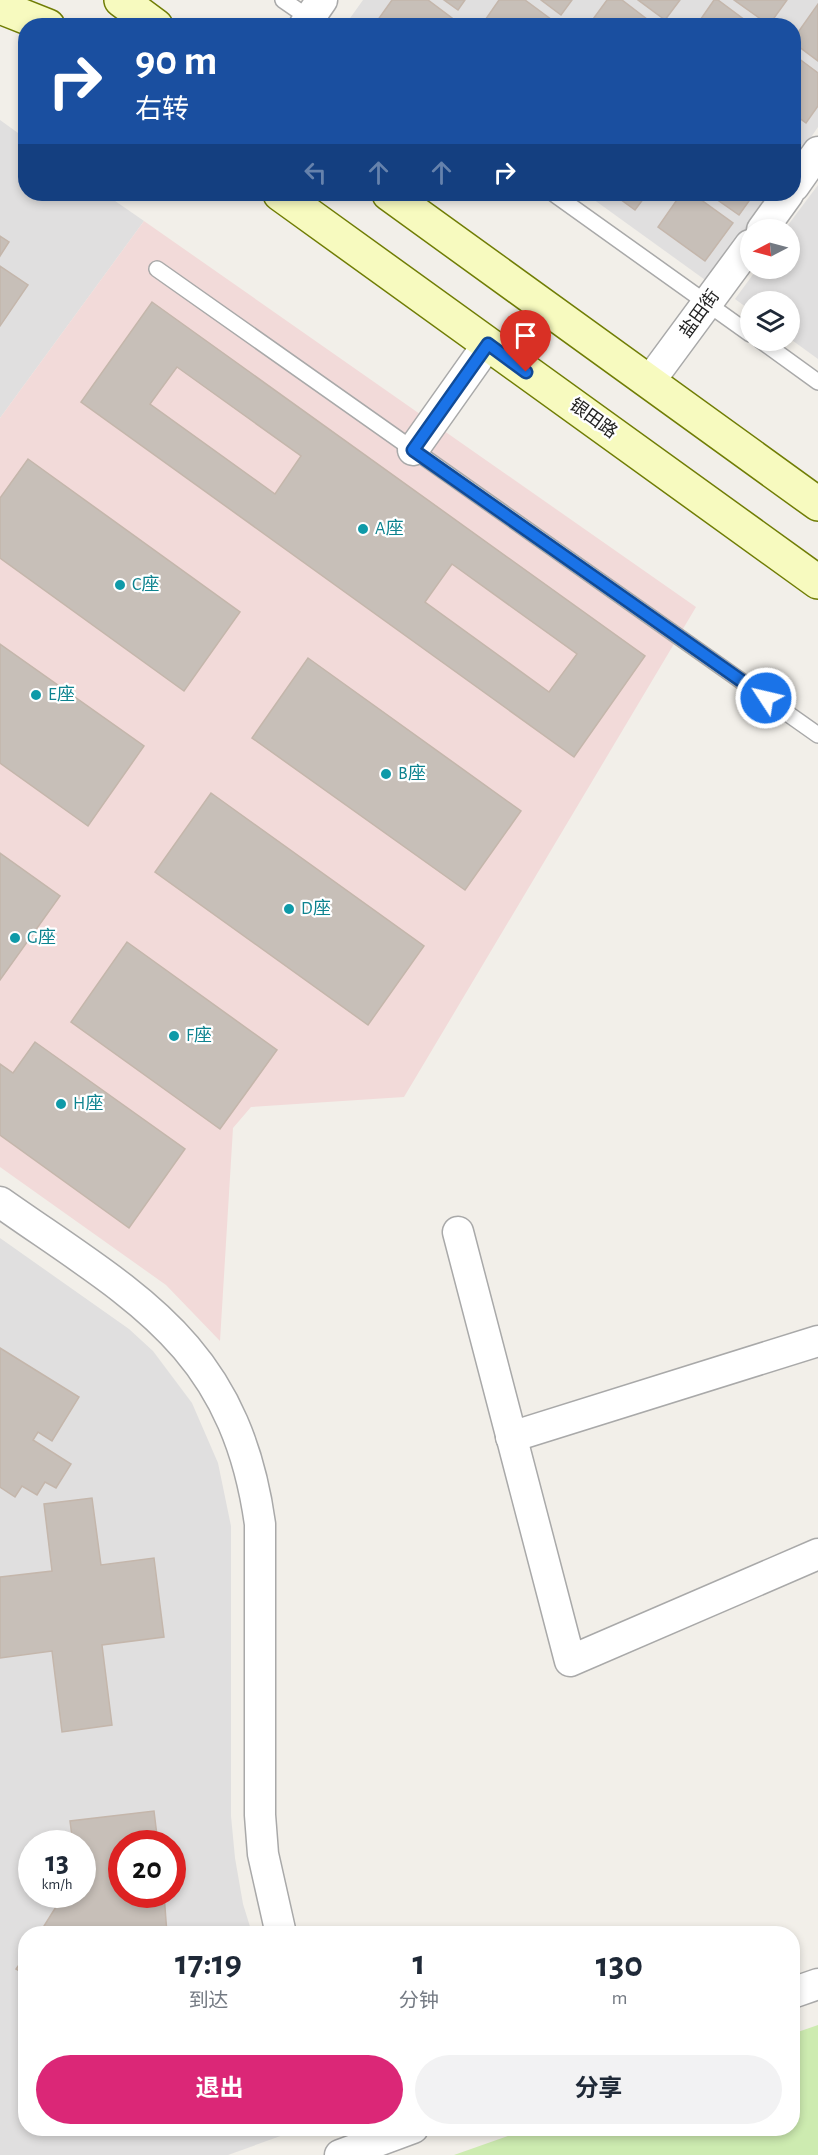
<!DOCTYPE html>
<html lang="zh">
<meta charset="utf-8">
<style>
:root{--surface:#fff;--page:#f2f2f3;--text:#1f2937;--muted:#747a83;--accent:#db2777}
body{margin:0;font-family:"Alegreya Sans","Noto Sans SC",sans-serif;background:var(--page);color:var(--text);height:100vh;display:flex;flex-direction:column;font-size:22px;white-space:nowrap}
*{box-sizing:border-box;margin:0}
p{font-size:20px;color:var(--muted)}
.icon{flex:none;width:33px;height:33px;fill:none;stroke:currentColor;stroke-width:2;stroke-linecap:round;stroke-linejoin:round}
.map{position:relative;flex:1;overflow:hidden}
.side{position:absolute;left:18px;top:1926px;width:782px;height:210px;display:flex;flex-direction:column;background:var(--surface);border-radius:24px;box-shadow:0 3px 9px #0003}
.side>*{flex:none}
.hud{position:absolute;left:18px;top:18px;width:783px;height:183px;border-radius:24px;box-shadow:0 3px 9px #0003;background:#1a4fa0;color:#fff;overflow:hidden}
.needle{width:39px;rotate:264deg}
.tools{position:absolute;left:740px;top:219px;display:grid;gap:12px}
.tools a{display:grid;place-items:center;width:60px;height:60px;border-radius:50%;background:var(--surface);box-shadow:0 3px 9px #0003;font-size:30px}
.speed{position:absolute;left:18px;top:1830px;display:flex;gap:12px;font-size:30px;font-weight:700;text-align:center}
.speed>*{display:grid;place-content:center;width:78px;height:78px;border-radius:50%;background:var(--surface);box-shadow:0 3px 9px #0003;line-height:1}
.speed small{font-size:15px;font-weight:400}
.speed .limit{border:9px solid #d22;background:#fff;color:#111}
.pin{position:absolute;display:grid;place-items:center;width:51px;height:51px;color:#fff;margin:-62px -26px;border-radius:50% 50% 50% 0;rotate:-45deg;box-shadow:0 0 6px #0007}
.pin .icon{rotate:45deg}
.me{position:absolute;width:66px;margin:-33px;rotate:305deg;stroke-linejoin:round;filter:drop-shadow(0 0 4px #0008)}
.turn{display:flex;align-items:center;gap:21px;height:126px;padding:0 18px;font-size:27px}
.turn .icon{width:78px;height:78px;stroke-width:2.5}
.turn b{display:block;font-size:42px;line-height:51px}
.lanes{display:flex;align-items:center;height:57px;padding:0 18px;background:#0003;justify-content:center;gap:30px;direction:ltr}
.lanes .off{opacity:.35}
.eta{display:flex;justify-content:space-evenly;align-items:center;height:102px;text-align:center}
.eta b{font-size:36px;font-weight:700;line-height:42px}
.primary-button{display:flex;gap:12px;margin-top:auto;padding:12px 18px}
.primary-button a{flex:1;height:69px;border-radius:36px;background:var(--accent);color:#fff;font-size:24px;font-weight:700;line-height:69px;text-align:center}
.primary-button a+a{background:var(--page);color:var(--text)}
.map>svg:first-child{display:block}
.residential{fill:#e0dfdf;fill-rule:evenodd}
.commercial{fill:#f2dad9}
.grass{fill:#cdebb0}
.building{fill:#c7bfb8;stroke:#c4b6ab;stroke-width:1.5;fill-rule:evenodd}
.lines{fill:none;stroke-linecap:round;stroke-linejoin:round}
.lane-casing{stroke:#a9a9a9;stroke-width:18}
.street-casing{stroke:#a9a9a9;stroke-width:33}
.secondary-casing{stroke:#707d05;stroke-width:36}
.lane{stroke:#fff;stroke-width:15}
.street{stroke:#fff;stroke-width:30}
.secondary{stroke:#f7fabf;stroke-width:33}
.route-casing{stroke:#114b97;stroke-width:15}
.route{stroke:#1a73e8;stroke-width:10}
.culture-dot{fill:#0f9aa8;stroke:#fff;stroke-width:2}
.labels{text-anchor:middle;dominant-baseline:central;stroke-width:4.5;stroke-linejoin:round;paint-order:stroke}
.street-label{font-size:18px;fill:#222;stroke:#fff}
.culture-label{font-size:18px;fill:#0d838f;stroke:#fff;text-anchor:start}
</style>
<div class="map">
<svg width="818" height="2155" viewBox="0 0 818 2155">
<rect width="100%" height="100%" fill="#f2efe9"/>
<!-- residential -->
<g class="residential">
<polygon points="363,0 818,0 818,127 794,162 794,26 354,26 348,21"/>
<polygon points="0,120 25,138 26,194 105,194 144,221 0,418"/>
<polygon points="818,185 818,359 789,338 789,302 750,302 750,310 735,299 757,269 789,268 789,230 785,229"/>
<polygon points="586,194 771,194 708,282"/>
<path d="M 0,1238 L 129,1329 L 153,1351 L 192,1403 L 218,1463 L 231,1526 L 231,1816 L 235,1858 L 243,1904 L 252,1933 L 26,1934 L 26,2128 L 300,2129 L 228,2155 L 0,2155 ZM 32,1844 L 82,1844 L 82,1894 L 32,1894 ZM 122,1844 L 172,1844 L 172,1894 L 122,1894 Z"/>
</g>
<!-- commercial -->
<polygon class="commercial" points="144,221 696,607 404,1097 251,1107 233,1128 220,1341 166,1285 0,1167 0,418"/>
<!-- grass -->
<polygon class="grass" points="818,2025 818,2155 454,2155 528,2129 792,2128 792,2034"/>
<!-- building -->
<g class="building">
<polygon points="392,0 428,0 452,18 447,26 383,26 377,21"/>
<polygon points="444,0 465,0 458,10"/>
<polygon points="499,0 525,0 556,23 554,26 481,26"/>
<polygon points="541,0 572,0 561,15"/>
<polygon points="607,0 622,0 656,26 588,26"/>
<polygon points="638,0 680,0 665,20"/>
<polygon points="714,0 718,0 753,26 696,26"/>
<polygon points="734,0 787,0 769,25"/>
<polygon points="818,4 818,61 794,43 794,38"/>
<polygon points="794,55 818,73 818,106 806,123 794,114"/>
<polygon points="794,126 800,130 794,139"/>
<polygon points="613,194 647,194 635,210"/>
<polygon points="681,194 693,194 733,223 705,261 658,227"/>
<polygon points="709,194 754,194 739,215"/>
<polygon points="0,236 9,242 0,256"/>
<polygon points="0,266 28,285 0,326"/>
<path d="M 152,302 L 645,656 L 574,757 L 81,402 ZM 177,367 L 301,456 L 275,494 L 150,404 ZM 452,564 L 577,654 L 549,692 L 425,602 Z"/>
<polygon points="28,459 240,612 184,691 0,558 0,498"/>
<polygon points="0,644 144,746 88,826 0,763"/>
<polygon points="308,658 521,811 465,890 252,738"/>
<polygon points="211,793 424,946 368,1025 155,872"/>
<polygon points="0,853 60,896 0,980"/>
<polygon points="127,942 277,1050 220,1129 71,1022"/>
<polygon points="35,1042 185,1149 129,1228 0,1135 0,1064 13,1073"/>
<polygon points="0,1348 79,1397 52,1441 38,1432 33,1440 71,1464 56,1488 45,1482 37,1495 22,1486 15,1497 0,1487"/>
<polygon points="92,1498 101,1565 154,1558 164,1637 102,1645 112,1725 62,1732 52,1651 0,1658 0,1577 52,1571 44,1504"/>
<polygon points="154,1811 158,1844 122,1844 122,1894 164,1894 167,1934 39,1934 64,1894 82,1894 82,1844 73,1844 70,1821"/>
<polygon points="26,1955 26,1975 16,1969"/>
</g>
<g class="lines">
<defs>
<g id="lane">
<polyline points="283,0 312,20"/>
<polyline points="554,194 750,334"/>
<polyline points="157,269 818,735"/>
<polyline points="760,340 818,382"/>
</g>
<g id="street">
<polyline points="304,26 322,0"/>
<polyline points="794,186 818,152"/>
<polyline points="762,230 788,194"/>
<polyline points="649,382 750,245"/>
<polyline points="413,450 488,344"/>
<path d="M 0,1202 C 135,1297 235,1345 260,1524 L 260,1815 L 263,1854 L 281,1934"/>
<polyline points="458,1232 570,1661 818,1554"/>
<polyline points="511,1437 818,1341"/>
<polyline points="792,1993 818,1984"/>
<polyline points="340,2155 413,2128"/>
</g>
<g id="secondary">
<polyline points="121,0 156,26"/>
<polyline points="0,7 48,26"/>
<polyline points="280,194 818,582"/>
<polyline points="389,194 818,504"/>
</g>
</defs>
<!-- lane casing -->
<use href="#lane" class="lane-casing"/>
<!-- street casing -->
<use href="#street" class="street-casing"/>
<!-- secondary casing -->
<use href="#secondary" class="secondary-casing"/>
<!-- lane -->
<use href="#lane" class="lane"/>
<!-- street -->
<use href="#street" class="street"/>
<!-- secondary -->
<use href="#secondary" class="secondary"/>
</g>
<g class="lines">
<defs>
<polyline id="route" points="526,372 488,344 413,450 766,698"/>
</defs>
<!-- route casing -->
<use href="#route" class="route-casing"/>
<!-- route -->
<use href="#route" class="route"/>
</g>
<!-- markers -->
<g class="culture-dot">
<circle cx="363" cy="529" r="6"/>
<circle cx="120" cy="585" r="6"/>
<circle cx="36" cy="695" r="6"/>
<circle cx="386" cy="774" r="6"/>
<circle cx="289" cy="909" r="6"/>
<circle cx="15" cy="938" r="6"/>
<circle cx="174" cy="1036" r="6"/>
<circle cx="61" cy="1104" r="6"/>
</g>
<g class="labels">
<!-- street labels -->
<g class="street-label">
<text transform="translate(700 314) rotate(-54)">盐田街</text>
<text transform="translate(593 419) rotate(36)">银田路</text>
</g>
<!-- culture labels -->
<g class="culture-label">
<text x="375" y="529">A座</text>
<text x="132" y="585">C座</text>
<text x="48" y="695">E座</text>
<text x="398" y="774">B座</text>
<text x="301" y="909">D座</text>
<text x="27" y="938">G座</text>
<text x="186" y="1036">F座</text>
<text x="73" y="1104">H座</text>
</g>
</g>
</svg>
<div class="tools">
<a><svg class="needle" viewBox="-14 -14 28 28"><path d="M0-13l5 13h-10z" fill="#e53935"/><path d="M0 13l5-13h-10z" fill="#747a83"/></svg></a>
<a><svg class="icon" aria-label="layers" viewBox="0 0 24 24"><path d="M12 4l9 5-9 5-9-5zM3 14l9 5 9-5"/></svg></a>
</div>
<div class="speed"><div>13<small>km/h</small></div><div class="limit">20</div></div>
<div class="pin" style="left:526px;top:372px;background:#d93025"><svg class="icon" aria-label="arrive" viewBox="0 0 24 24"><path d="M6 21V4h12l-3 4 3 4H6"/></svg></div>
<svg class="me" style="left:766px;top:698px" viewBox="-20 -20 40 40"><circle r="17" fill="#1a73e8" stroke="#fff" stroke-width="3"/><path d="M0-11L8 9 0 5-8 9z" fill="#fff"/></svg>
<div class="hud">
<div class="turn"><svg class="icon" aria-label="right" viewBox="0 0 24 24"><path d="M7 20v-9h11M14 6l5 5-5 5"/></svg><div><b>90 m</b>右转</div></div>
<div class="lanes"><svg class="icon off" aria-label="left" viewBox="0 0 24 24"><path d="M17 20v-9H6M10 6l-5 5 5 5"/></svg><svg class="icon off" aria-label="ahead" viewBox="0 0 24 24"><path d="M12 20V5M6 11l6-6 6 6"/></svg><svg class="icon off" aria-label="ahead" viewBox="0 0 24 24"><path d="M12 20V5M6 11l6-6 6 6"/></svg><svg class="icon" aria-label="right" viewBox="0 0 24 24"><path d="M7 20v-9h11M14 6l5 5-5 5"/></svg></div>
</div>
<section class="side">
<div class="eta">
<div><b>17:19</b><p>到达</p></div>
<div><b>1</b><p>分钟</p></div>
<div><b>130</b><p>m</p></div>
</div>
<div class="primary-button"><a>退出</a><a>分享</a></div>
</section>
</div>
